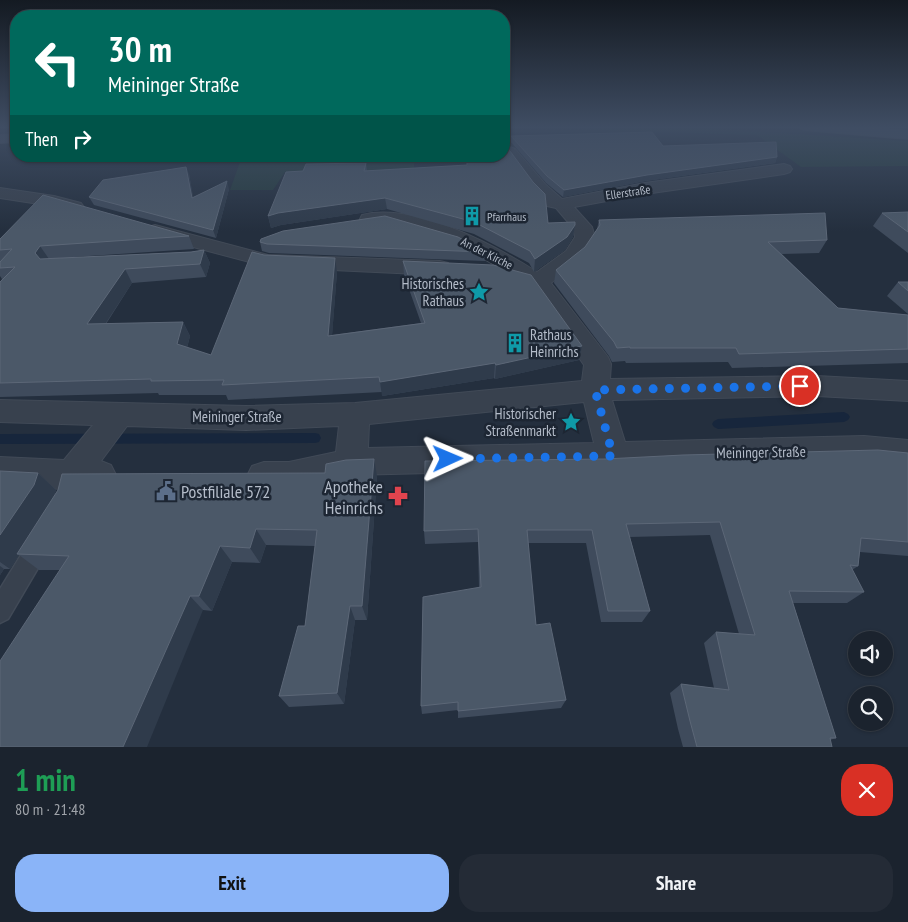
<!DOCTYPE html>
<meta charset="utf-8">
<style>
:root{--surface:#1b232e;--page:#242b36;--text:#f1f3f6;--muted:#a0a4aa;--line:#39404a;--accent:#8ab4f8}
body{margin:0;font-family:"PT Sans Narrow",sans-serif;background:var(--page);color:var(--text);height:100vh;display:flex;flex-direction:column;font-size:19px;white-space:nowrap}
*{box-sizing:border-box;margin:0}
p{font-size:16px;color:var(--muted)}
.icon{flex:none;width:28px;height:28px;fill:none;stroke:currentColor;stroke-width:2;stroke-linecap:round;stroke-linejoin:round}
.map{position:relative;height:747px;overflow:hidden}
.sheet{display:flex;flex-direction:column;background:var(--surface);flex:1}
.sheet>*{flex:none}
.hud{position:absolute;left:10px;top:10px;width:500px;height:152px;border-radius:20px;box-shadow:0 1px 4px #0004,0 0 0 1px var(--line);background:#00695c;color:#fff;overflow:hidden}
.controls{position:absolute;left:848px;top:631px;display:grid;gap:10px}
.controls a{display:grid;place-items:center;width:45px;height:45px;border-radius:50%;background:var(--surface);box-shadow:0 1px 4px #0004,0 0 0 1px var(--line);font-size:25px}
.pin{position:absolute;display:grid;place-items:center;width:42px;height:42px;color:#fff;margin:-21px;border:2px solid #fff;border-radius:50%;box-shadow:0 1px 5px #0007}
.me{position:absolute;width:55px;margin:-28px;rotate:89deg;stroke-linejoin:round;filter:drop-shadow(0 0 4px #0008)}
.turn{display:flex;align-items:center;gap:18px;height:105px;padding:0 15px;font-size:22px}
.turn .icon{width:65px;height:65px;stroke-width:2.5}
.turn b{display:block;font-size:35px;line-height:42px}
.then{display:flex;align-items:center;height:48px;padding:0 15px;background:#0003;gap:10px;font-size:19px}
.round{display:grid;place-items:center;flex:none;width:52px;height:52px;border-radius:20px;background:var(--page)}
.summary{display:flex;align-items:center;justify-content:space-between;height:85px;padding:0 15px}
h1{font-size:30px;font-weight:700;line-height:38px;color:#1e9e55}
.action{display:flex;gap:10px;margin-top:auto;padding:10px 15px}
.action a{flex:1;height:58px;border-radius:20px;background:var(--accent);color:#111;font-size:20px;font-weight:700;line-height:58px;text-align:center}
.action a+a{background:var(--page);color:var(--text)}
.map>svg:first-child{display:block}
.green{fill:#263c3f}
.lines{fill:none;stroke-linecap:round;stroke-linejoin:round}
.stream{fill:#17263c;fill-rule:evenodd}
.lane-casing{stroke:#414a57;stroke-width:3}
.street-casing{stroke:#414a57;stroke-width:2}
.secondary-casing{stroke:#414a57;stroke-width:2}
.lane{fill:#38414e;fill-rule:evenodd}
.street{fill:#38414e;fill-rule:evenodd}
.secondary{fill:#465061;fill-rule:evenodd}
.wall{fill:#3f4b5c}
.shaded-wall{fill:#2f3b4b}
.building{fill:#4b5868;stroke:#5c6777}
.route{stroke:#1a73e8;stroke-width:9;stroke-dasharray:0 16.2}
.labels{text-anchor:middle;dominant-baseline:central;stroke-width:5;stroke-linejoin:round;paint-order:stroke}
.far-street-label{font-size:12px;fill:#b4bcc9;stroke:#1d2633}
.far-poi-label{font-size:12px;fill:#b4bcc9;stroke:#1d2633;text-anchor:start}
.poi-label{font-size:15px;fill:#b4bcc9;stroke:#1d2633;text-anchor:end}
.street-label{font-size:15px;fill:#b4bcc9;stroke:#1d2633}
.near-poi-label{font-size:18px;fill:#b4bcc9;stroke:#1d2633;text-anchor:end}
</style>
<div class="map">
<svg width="908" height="747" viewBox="0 0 908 747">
<rect width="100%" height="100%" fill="#242f3e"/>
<!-- green -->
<g class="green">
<polygon points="666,126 908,141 908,166 801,167 757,135 504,127"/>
<polygon points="242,156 414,156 414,172 285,172 273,190 230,190"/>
</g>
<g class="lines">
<!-- stream -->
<g class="stream">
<polygon points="844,412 848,414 850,417 848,420 844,422 718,429 714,427 712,424 714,421 718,419"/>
<polygon points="315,433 319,434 321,438 319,442 315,443 0,444 0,434"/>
</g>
<defs>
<polygon id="lane" points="40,534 48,537 51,544 48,551 8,619 0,623 0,589 32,537"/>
<g id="street">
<path d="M 510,147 L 515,149 L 545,184 L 562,199 L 645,183 L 784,164 L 790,166 L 792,169 L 790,172 L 784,174 L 645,194 L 574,207 L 592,227 L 595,237 L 581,259 L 551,283 L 608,357 L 611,364 L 610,379 L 817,376 L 908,381 L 908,401 L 817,396 L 612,400 L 625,442 L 864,436 L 908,440 L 908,466 L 864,462 L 351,475 C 319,483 284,497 252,486 L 247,476 L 252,466 L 264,462 L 289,462 L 336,452 L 339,426 L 246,430 L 127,426 L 101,461 L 111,465 L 116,475 L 111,485 C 86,494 29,486 0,485 L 0,457 L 64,460 L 93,425 L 0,422 L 0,400 L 246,406 L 355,403 L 582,381 L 584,365 L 530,287 L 512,275 L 472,252 L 428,233 L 390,224 L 362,223 L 360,219 L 362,215 C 415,202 494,245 537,272 L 566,251 L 575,237 L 573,228 L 556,208 L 547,206 L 533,192 L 505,155 L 504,150 ZM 584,402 L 594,443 L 368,448 L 369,424 Z"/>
<polygon points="0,188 54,196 81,203 84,207 81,211 75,212 52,206 0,198"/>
<polygon points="155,225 268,255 440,261 448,263 451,268 448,273 440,275 268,267 148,235 145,231 148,227"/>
</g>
<g id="secondary">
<polygon points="797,126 856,126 908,131 908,139 804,130"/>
<polygon points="16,134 16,142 0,143 0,135"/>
</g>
</defs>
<!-- lane casing -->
<use href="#lane" class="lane-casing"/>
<!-- street casing -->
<use href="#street" class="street-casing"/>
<!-- secondary casing -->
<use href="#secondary" class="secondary-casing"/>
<!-- lane -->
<use href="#lane" class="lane"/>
<!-- street -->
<use href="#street" class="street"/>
<!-- secondary -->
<use href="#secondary" class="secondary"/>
</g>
<!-- wall -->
<g class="wall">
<polygon points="511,136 663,146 777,157 775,163 645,181 563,197 546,183 511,142"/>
<polygon points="366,163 367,171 548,223 575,225 573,237 565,250 534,272 529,263 474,234 387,209 281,225 271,228 268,216 303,171"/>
<polygon points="189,174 193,198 229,189 216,238 94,205 89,197"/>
<polygon points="908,212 908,253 873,226 882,213"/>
<polygon points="599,220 827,240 819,253 782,254 838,308 908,315 908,363 732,368 728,362 626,363 625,361 612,362 609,356 554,283 556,270 585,247 597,229"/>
<polygon points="189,236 194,249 59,258 191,252 204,250 210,263 206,277 132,283 106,324 183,322 190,336 187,348 211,355 337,272 332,335 421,323 404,275 403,261 579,360 495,379 494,378 382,396 382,392 228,400 226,395 159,395 158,393 0,397 0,282 2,279 0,276 0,239"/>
<polygon points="260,242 486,252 485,261 269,253 262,251"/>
<polygon points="898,282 908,282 908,314 887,296"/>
<polygon points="908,453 908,556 860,552 858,566 852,570 864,592 847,603 793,603 836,738 830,740 832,747 683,747 678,729 670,693 681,684 714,688 704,643 716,632 739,634 710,535 630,537 650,611 642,622 601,622 586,543 528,543 536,625 566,700 561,708 458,718 458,710 422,714 421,706 479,588 478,542 425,544 424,531 605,459"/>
<polygon points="0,471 38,473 56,490 54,496 377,476 367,620 355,620 344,704 289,707 279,696 305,626 315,546 266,545 260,563 232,562 212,611 203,610 59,570 39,570 19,555 10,569 4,569 0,575"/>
</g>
<!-- shaded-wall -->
<g class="shaded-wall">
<polygon points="777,157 775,163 645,181 563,197 564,190 647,175"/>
<polygon points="186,167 189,174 195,206 192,198"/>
<polygon points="227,181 229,189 216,238 213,230"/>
<polygon points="385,198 387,209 281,225 271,228 268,216 278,213"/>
<polygon points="575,225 573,237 565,250 534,272 535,259"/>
<polygon points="40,246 49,259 44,267 35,253"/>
<polygon points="204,250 210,263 206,277 200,264"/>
<polygon points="335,258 337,272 331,350 328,336"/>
<polygon points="125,269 132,283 96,338 87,324"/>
<polygon points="183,322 190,336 184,359 177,344"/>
<polygon points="582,346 579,360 495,379 496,365"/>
<polygon points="495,363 494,378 382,396 380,382"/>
<polygon points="374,459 377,476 367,620 362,606"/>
<polygon points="38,473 56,490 52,502 17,554 19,555 10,569 0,562 0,535"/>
<polygon points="256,529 266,545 260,563 250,548"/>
<polygon points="220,546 232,562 212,611 199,596"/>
<polygon points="0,566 4,569 0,575"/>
<polygon points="190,596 203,610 147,747 123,747"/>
<polygon points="350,606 355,620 344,704 337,693"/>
</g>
<!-- building -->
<g class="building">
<polygon points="652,132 663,146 776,142 777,157 647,175 564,190 547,176 511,136"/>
<polygon points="504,143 533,182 545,194 548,223 575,222 575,225 567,237 535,259 530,251 474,222 385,198 278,213 268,216 286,172 303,171 306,164 366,163 364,171 467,165 467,156 504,156"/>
<polygon points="186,167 192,198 227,181 213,230 89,197 103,180"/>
<polygon points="43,195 189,236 40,246 35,253 40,259 191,252 204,250 200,264 125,269 87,324 183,322 177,344 211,355 252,252 264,255 335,258 328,336 425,323 403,261 493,265 531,275 582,346 496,365 495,363 380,382 379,377 222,385 224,380 151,381 151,379 0,383 0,282 15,267 0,268 0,262 12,249 0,250 0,239"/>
<polygon points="908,212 908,232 882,213"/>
<polygon points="825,213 827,240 768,242 838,308 908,315 908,349 739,354 736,348 630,348 630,347 617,348 614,342 556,270 585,247 600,225 599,220"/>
<polygon points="385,216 458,237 486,252 267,244 260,242 261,239 283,231"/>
<polygon points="898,282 908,282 908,291"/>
<polygon points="878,450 908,453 908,542 861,538 858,566 850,565 864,592 789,591 836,738 830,738 832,747 697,747 690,721 681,684 729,690 716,632 755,635 720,522 626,524 650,611 608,611 592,530 527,530 536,625 550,623 566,700 458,711 458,702 421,706 423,597 481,587 478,529 424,531 425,461 605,459 683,455"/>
<polygon points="374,459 362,606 350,606 337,693 279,696 298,626 305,626 317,530 256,529 250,548 220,546 199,596 190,596 123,747 0,747 0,661 69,556 17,554 58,490 62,474 325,473 326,464 346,460"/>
<polygon points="0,471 38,473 34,485 0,535"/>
</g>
<!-- sky -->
<linearGradient id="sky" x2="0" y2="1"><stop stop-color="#141a22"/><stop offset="0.55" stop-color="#3f4d63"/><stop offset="1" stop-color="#3f4d63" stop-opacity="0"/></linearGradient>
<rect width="908" height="231" fill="url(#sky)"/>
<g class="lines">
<!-- route -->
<polyline class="route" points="448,459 613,456 595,390 800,386"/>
</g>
<!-- icons -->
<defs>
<symbol id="building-bare" viewBox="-9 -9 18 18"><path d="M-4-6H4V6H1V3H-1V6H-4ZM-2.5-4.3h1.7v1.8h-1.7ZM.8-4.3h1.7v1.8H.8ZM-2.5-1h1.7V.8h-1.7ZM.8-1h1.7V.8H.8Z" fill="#0f9aa8" stroke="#1d2633" stroke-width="2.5" paint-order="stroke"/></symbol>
<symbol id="sight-bare" viewBox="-9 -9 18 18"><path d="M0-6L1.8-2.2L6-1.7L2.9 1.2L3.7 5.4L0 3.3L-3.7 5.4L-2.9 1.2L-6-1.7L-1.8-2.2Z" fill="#0f9aa8" stroke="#1d2633" stroke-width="2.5" paint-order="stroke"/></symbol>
<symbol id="civic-bare" viewBox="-9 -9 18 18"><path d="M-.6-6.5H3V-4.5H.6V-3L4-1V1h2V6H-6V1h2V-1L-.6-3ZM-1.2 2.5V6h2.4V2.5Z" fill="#5c6f8a" stroke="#1d2633" stroke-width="2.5" paint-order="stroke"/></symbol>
<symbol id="pharmacy-bare" viewBox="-9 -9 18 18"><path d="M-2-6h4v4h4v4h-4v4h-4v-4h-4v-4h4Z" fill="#e0444e" stroke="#1d2633" stroke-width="2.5" paint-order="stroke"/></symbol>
</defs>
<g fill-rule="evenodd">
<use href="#building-bare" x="458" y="202" width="28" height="28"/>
<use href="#sight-bare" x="465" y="278" width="28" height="28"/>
<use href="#building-bare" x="501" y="329" width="28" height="28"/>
<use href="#sight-bare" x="557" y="408" width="28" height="28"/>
<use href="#civic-bare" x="152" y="477" width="28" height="28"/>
<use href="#pharmacy-bare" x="384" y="482" width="28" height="28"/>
</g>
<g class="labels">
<!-- far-street labels -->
<g class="far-street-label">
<text transform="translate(628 192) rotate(-8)">Ellerstraße</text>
<text transform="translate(487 253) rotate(27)">An der Kirche</text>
</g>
<!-- far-poi labels -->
<g class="far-poi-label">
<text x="487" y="216">Pfarrhaus</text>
</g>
<!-- poi labels -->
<g class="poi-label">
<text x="464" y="283">Historisches<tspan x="464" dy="17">Rathaus</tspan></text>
<text x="530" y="334" text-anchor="start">Rathaus<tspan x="530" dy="17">Heinrichs</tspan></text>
<text x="556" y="413">Historischer<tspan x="556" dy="17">Straßenmarkt</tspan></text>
</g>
<!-- street labels -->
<g class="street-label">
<text x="237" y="416">Meininger Straße</text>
<text transform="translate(761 452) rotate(-1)">Meininger Straße</text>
</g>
<!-- near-poi labels -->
<g class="near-poi-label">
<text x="383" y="486">Apotheke<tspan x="383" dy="21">Heinrichs</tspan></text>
<text x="181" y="491" text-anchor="start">Postfiliale 572</text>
</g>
</g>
</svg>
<div class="controls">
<a><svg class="icon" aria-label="sound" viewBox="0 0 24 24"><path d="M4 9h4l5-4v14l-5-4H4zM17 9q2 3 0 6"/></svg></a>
<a><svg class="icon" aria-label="search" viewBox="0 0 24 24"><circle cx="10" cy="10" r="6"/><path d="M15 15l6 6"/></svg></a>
</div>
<div class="pin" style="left:800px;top:386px;background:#d93025"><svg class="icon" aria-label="arrive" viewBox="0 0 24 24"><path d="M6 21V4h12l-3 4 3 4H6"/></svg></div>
<svg class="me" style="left:448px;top:459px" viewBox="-20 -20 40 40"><path d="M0-17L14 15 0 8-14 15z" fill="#1a73e8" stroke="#fff" stroke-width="4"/></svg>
<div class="hud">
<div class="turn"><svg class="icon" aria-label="left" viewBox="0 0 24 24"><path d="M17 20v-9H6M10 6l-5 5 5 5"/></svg><div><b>30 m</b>Meininger Straße</div></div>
<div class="then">Then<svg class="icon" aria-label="right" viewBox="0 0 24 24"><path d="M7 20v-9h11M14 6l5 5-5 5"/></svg></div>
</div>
</div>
<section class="sheet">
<div class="summary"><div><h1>1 min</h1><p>80 m · 21:48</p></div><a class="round" style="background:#d93025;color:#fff"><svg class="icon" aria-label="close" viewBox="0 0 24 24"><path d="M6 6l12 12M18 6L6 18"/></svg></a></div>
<div class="action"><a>Exit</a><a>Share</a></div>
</section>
